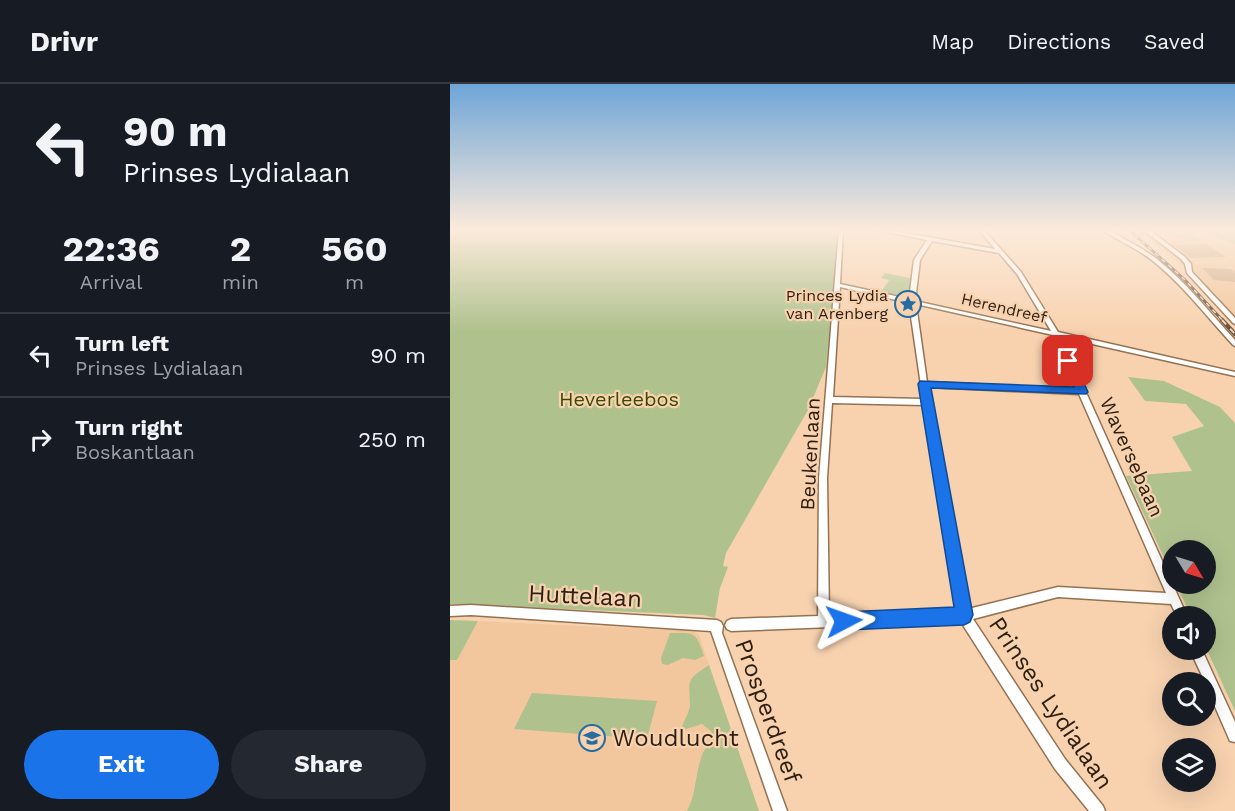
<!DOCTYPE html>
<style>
:root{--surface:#171b24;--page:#242831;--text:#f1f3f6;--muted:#9ea1a6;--line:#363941;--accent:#1a73e8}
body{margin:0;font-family:"Work Sans",sans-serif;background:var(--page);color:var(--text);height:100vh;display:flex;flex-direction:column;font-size:22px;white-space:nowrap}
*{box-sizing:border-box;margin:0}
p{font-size:20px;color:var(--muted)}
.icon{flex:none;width:33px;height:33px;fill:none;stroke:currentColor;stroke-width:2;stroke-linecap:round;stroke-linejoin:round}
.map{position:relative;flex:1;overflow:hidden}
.panel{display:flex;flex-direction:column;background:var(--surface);width:450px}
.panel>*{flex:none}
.top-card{background:#171b24;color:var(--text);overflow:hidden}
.needle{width:39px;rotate:128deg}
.buttons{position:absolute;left:712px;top:456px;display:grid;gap:12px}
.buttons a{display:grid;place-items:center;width:54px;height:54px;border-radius:50%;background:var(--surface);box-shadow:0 6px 24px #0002;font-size:30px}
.pin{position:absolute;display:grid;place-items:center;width:51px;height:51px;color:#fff;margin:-26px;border-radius:12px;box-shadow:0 3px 9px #0006}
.me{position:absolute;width:66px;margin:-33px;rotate:86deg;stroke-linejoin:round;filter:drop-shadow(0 0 4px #0008)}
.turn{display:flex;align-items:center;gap:21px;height:126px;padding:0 24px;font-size:27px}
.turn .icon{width:78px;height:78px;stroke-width:2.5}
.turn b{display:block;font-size:42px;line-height:51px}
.eta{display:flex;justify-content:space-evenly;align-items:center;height:102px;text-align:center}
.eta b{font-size:36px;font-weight:700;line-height:42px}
.button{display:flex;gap:12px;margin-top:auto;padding:12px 24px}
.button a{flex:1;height:69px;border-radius:36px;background:var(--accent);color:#fff;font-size:24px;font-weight:700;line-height:69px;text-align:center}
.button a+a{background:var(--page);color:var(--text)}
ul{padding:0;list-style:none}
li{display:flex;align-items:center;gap:18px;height:84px;padding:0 24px;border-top:2px solid var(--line)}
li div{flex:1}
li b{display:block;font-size:22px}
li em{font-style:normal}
header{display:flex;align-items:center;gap:36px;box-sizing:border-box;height:84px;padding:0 30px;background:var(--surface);border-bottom:2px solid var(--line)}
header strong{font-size:28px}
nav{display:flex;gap:33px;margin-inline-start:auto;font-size:21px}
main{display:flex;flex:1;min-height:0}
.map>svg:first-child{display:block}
.built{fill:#f2c79e}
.green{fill:#afc28e}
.building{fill:#d0ac8a}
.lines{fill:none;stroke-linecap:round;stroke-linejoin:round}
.minor-casing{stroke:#947251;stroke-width:3}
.minor{fill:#fff;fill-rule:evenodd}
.rail-far1-casing{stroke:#65503d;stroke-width:3}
.rail-casing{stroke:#65503d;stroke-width:4.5}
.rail-far1{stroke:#f8d2af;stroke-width:1.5;stroke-dasharray:4.5;stroke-linecap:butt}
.rail{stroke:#f8d2af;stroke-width:2;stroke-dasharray:6;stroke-linecap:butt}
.route{fill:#1a73e8;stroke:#114b97;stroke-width:1.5}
.labels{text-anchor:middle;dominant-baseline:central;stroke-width:4.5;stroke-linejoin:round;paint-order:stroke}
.far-poi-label{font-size:16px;fill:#2c1e11;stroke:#f8d2af;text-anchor:end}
.far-street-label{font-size:16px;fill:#2c1e11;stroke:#f8d2af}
.park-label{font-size:20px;fill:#374a00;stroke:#f8d2af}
.street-label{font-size:20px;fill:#2c1e11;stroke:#f8d2af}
.near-street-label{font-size:24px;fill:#2c1e11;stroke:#f8d2af}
.near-poi-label{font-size:24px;fill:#2c1e11;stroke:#f8d2af;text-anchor:start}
</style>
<header>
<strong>Drivr</strong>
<nav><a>Map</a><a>Directions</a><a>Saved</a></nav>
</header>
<main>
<section class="panel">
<div class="top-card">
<div class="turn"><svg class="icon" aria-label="left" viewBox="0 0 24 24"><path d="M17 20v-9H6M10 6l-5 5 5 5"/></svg><div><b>90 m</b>Prinses Lydialaan</div></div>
</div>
<div class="eta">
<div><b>22:36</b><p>Arrival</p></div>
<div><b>2</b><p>min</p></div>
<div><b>560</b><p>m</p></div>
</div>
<ul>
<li><svg class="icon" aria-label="left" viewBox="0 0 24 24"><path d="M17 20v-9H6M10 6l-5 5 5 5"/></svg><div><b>Turn left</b><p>Prinses Lydialaan</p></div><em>90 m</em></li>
<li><svg class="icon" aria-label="right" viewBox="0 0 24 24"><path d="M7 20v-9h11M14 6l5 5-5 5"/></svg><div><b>Turn right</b><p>Boskantlaan</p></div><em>250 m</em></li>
</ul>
<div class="button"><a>Exit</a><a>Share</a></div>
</section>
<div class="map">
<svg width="785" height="727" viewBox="0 0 785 727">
<rect width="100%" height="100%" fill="#f8d2af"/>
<!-- built -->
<g class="built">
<polygon points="684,145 752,145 785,157 785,238 734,183"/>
<polygon points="28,537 243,547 249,551 309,727 0,727 0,576 7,576"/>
</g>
<!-- green -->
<g class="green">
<polygon points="0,145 389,145 376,283 358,326 276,469 273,482 278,483 270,504 265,534 253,531 0,520"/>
<polygon points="785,145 785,160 749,147 739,150 751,156 744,158 703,146"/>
<polygon points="435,189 460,194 458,213 431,208 439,196 431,194"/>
<polygon points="678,293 714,297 770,323 785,339 785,627 756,564 756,532 741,532 726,500 756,500 756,466 723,466 723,493 676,392 742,387 722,353 754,342 736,320 695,317"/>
<polygon points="0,536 28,537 7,576 0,576"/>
<path d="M 220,549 C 245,549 246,547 254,572 L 245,576 L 233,574 L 218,581 L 212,580 L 211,574 Z"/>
<path d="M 259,581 L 309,727 L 237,727 C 246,711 245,692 251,674 C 254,664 262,658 261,647 L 252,640 L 236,645 L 232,643 C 234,636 240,628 240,620 C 239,596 236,596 259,581 Z"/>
<polygon points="82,609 207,617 197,655 64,645"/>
</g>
<!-- building -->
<g class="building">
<polygon points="757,160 776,173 741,174 724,161"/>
<polygon points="752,184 781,185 785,189 785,198 764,196"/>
</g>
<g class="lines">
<defs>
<g id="minor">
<path d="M 389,145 L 393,145 L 390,200 L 459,215 L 464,176 L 477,156 L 421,145 L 433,145 L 545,165 L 528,145 L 533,145 L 571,188 L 608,248 L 785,288 L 785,292 L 611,253 L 737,532 L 727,532 L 721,520 L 608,513 L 523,535 L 615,675 L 653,722 L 655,727 L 639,727 L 605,685 L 511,538 L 281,547 L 277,545 L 275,541 L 277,537 L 281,535 L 368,532 L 369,394 ZM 482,157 L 549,169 L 567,190 L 601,247 L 465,217 L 470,176 ZM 390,203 L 459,219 L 473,315 L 383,313 ZM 466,220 L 603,251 L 627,305 L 477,298 ZM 478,303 L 629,310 L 716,509 L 608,503 L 518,525 ZM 382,319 L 474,321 L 508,527 L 379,532 L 377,394 Z"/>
<path d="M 651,145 C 660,145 668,151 676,156 C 687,162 698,168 708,176 C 737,199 760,229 785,256 L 785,262 L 783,261 C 757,233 733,201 703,177 C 687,164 668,157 651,145 Z"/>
<polygon points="692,145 698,145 735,173 741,180 742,188 785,234 785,240 783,239 737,189 735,180 731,175"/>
<polygon points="21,521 267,536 271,538 273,542 272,549 337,727 323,727 261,547 21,531 0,532 0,522"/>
<polygon points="740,566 752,566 785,638 785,658 780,657 756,602 756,598 755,598"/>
</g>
</defs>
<!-- minor casing -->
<use href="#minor" class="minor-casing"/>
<!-- minor -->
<use href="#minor" class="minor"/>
<defs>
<polyline id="rail-far1" points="678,145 734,195 774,238"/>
<polyline id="rail" points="772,236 785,250"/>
</defs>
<!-- rail-far1 casing -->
<use href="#rail-far1" class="rail-far1-casing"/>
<!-- rail casing -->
<use href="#rail" class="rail-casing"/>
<!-- rail-far1 -->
<use href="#rail-far1" class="rail-far1"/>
<!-- rail -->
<use href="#rail" class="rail"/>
</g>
<!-- sky -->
<linearGradient id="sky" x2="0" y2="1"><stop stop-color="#6ea5d7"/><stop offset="0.59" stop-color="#fcebdb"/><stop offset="1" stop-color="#fcebdb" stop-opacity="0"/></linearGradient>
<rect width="785" height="247" fill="url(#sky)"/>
<!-- route -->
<polygon class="route" points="618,273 624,277 638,308 636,310 481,304 523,531 520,538 514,541 394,546 388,543 385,537 388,530 394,528 504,523 468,300 470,297 624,303 613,277"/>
<!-- icons -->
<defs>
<symbol id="sight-ring" viewBox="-11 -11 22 22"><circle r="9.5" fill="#f8d2af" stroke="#256da1" stroke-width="1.5"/><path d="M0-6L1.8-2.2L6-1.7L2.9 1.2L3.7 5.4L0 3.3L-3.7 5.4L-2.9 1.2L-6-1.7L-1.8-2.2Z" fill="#256da1"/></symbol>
<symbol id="school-ring" viewBox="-11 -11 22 22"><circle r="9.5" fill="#f8d2af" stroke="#256da1" stroke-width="1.5"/><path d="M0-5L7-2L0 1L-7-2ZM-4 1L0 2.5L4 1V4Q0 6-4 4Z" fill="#256da1"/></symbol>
</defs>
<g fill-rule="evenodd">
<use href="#sight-ring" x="443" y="205" width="30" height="30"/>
<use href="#school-ring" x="127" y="639" width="30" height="30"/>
</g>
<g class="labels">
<!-- far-poi labels -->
<g class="far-poi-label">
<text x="438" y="211">Princes Lydia<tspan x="438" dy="18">van Arenberg</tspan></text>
</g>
<!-- far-street labels -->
<g class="far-street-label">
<text transform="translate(554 224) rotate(13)">Herendreef</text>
</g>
<!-- park labels -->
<g class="park-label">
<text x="169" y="315">Heverleebos</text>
</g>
<!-- street labels -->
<g class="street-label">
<text transform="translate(360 370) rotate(-87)">Beukenlaan</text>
<text transform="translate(682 373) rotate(66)">Waversebaan</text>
</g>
<!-- near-street labels -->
<g class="near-street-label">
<text transform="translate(135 512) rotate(3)">Huttelaan</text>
<text transform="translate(601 619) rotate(56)">Prinses Lydialaan</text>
<text transform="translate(318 627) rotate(70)">Prosperdreef</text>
</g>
<!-- near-poi labels -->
<g class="near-poi-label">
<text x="162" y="654">Woudlucht</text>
</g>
</g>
</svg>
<div class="buttons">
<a><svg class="needle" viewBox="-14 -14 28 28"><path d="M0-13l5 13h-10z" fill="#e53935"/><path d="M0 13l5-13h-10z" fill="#9ea1a6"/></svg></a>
<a><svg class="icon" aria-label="sound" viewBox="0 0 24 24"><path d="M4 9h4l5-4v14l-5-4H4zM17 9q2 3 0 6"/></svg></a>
<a><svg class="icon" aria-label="search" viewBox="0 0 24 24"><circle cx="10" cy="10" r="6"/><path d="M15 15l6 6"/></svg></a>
<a><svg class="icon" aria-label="layers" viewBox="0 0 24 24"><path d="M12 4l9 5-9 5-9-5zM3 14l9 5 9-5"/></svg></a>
</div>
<div class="pin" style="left:618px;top:277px;background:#d93025"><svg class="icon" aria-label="arrive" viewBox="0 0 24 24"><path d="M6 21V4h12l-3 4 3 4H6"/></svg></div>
<svg class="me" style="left:394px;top:537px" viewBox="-20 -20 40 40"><path d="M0-17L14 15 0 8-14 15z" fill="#1a73e8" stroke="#fff" stroke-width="4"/></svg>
</div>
</main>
